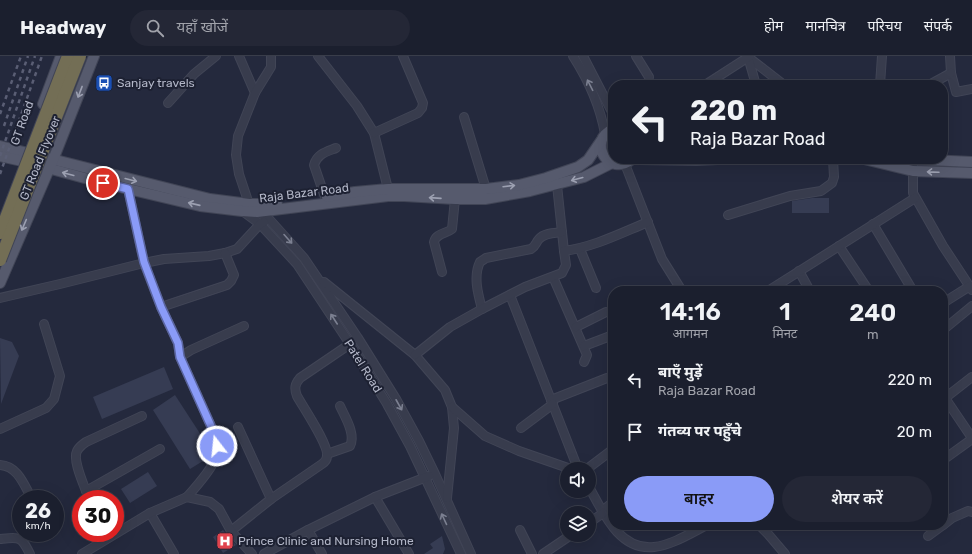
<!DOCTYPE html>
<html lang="hi">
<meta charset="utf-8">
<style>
:root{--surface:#1b1f2e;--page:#242736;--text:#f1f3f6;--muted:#a0a2aa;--line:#393d4a;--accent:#8a9bf7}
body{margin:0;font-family:Rubik,"Noto Sans Devanagari",sans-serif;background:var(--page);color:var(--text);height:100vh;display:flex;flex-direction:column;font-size:15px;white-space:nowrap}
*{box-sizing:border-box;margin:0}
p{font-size:13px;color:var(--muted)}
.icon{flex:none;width:22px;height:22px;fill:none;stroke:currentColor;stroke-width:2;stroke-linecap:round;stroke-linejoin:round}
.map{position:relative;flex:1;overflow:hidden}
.panel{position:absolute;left:608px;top:230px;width:340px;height:244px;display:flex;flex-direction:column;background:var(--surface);border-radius:16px;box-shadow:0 4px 16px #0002,0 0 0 1px var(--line)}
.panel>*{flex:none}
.hud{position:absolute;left:608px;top:24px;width:340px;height:84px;border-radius:16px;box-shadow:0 4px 16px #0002,0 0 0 1px var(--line);background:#1b1f2e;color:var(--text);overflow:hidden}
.buttons{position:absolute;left:560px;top:406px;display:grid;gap:8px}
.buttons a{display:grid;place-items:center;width:36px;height:36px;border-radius:50%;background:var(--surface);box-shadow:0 4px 16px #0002,0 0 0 1px var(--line);font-size:20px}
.speed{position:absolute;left:12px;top:434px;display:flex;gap:8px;font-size:20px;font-weight:700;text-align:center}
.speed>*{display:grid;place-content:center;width:52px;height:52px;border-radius:50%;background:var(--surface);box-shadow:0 4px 16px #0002,0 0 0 1px var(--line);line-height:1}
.speed small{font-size:10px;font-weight:400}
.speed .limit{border:6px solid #d22;background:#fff;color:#111}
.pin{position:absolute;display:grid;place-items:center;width:34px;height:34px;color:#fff;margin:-17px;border:2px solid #fff;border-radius:50%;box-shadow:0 1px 4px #0007}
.me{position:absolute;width:44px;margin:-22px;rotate:344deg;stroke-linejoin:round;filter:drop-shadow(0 0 3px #0008)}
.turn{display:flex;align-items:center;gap:14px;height:84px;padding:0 16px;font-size:18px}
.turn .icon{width:52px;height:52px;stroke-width:2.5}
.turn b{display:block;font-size:28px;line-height:34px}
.eta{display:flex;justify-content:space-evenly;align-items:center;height:68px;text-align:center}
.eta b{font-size:24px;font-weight:600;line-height:28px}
.primary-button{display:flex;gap:8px;margin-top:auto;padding:8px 16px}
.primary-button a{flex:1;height:46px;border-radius:24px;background:var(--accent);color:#111;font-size:16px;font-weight:600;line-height:46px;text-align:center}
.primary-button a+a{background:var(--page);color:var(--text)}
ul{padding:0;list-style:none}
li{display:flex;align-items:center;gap:12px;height:52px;padding:0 16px}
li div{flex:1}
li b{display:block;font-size:15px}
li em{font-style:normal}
header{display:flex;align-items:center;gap:24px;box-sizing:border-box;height:56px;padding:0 20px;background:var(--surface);border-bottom:1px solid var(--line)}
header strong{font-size:19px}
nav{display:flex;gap:22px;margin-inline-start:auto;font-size:14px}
.search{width:280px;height:36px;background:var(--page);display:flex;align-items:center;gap:10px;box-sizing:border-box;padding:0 14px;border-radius:22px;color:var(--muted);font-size:15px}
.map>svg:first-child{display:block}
.building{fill:#363c53}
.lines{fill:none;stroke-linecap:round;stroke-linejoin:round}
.minor-casing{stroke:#414556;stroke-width:10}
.major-casing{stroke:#414556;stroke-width:12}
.minor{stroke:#383c4d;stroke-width:8}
.major{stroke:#565a6d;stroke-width:10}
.rail{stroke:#5a5e74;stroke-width:2.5;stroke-dasharray:4 4;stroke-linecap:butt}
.highway-bridge-casing{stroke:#404455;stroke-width:14;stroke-linecap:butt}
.highway-bridge{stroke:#736e55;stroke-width:12}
.oneway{stroke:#7c8091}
.oneway2{stroke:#9ca0b1}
.route-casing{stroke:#5a65a1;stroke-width:10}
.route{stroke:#8a9bf7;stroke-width:7}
.labels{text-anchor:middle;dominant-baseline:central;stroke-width:4;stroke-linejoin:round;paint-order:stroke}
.poi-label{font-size:12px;fill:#b3b7c8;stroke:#1d2132;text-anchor:start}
.street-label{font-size:12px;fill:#b3b7c8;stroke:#1d2132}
</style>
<header>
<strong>Headway</strong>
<div class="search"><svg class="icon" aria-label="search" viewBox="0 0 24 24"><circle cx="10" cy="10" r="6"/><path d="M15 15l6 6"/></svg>यहाँ खोजें</div>
<nav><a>होम</a><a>मानचित्र</a><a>परिचय</a><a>संपर्क</a></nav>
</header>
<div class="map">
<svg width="972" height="498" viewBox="0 0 972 498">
<rect width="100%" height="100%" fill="#24293d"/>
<!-- building -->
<g class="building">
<polygon points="812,142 829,142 829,157 792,157 792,145"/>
<polygon points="0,282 12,286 19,300 1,348"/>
<polygon points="164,311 173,333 102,363 93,341"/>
<polygon points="175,339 212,396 211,400 190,413 153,354"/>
<polygon points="148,416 157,430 130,447 121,433"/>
<polygon points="223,474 236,489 223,497 213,481"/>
<polygon points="442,480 445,493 443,498 424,498 433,492 430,488"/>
</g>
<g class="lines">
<defs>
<g id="minor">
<polyline points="239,0 255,37"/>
<polyline points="271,0 271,11 255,37 238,80 236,99 239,118 249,148 257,156 269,163 304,202 358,282 396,343 419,385 435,418 471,498"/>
<polyline points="318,0 357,50 374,77 388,133"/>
<path d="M 573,0 C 589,25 600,49 605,78"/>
<polyline points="583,0 613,58"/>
<polyline points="636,0 649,21"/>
<polyline points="950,0 951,17 956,36 972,33"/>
<polyline points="748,1 784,29"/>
<polyline points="748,1 756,29"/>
<polyline points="705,29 750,0"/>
<polyline points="880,29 882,0"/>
<polyline points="929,29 951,17"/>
<polyline points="168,47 194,18 216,0"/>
<polyline points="464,61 486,133"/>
<polyline points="374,77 418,57 422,52 423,47 403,0"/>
<polyline points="913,104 913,137 943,190 972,234"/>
<polyline points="625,108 662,203 682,235"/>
<polyline points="557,129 564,195"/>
<polyline points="128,133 144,207 161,251 178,287 180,301 191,294 244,270"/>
<path d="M 325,141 L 314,109 C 317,98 326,96 336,92"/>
<polyline points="241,154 260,168 297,208 350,288 387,348 410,390 461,498"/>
<polyline points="728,159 790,140 821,135 832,127 834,121 833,103"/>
<polyline points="873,168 913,235"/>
<polyline points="839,190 869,235"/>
<polyline points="580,193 596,232"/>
<polyline points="799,215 810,235"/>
<path d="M 442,216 L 434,186 C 436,177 446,178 452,173 L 455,143"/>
<polyline points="553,221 587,299 584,306"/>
<polyline points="324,226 415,299 445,334 452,351 454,372 447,442"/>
<polyline points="768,235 915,142"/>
<polyline points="510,239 578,413"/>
<polyline points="0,242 60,228 144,207 164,203 209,200 225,197 237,193 260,168 264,166"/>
<polyline points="943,247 970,230"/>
<polyline points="161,251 227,229 231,225 234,219 225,197"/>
<path d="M 482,253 C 478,238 473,220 480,206 L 486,202 L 531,193 C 536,190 536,186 539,183 C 544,177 555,177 562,176"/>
<polyline points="576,271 606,256"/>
<polyline points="943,274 972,250"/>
<polyline points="584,290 613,279"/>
<path d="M 415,299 L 450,271 L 482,253 L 525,231 L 562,217 L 566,209 L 564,195 C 594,191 621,177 648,166"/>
<path d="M 180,301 L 215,379 C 217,386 219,394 216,401 C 212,413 196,431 187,441"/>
<polyline points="943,339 972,382"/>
<polyline points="945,342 972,321"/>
<polyline points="551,344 607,322"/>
<polyline points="452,351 485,380 519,395 571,413"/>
<polyline points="238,371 271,443"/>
<polyline points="521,372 553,348"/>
<polyline points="0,373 46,352 54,343 60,320 44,268"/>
<path d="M 327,398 L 350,390 C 356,378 345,361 340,350"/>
<polyline points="943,404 972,383"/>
<path d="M 0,409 C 18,410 24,429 32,443"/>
<polyline points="587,413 612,394 613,394"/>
<path d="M 589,431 C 603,456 619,495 654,491 C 672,489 691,477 707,469"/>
<polyline points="86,435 160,393"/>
<polyline points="375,441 409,498"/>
<path d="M 89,443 C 85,431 72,405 77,395 C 79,391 83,388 86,386 L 142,360"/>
<polyline points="602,455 613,446"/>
<polyline points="150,457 174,498"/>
<polyline points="589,467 603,457"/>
<polyline points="759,469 768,478 785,498"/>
<polyline points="943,469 952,462 968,455 972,456"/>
<polyline points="308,474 322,498"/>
<polyline points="520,474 532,498"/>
<path d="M 231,475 L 271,443 L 322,408 C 325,406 327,403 327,400 C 329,389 303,351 297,340 C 294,332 295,328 300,322 L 350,288"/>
<polyline points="928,480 943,469"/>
<path d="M 0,483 C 20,481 21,480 30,498"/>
<polyline points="82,498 150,457 187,441 210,446 219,453 231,475 252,498"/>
<polyline points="264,498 308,474 375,441 429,420"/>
<polyline points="543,498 571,479"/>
</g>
<g id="major">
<polyline points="43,48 61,0"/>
<path d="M 613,73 C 586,85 609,122 632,103"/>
<polyline points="0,90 210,143 249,148 277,148"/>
<polyline points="0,100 22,105 103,127 200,150 242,155 257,156 388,140 404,140 455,143 485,143 530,135 584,121 612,107"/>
<polyline points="639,103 696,104 718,103"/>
<polyline points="864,103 913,115 972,117"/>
<polyline points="908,103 972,106"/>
<polyline points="327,141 355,136 388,133 486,133 519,129 546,122 578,111 588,104 601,85"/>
<polyline points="0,227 53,104 94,0"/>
</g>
</defs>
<!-- minor casing -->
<use href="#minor" class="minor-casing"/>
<!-- major casing -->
<use href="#major" class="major-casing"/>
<!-- minor -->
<use href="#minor" class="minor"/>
<!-- major -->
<use href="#major" class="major"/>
<!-- rail -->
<g class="rail">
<polyline points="0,58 21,0"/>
<polyline points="4,70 28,0"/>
<polyline points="0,100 35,0"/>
<polyline points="0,118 42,0"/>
</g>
<defs>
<g id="highway-bridge">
<polyline points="0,177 68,0"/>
<polyline points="0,204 80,0"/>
</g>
</defs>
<!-- highway-bridge casing -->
<use href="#highway-bridge" class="highway-bridge-casing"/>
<!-- highway-bridge -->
<use href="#highway-bridge" class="highway-bridge"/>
</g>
<!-- one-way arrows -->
<defs><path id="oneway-shaft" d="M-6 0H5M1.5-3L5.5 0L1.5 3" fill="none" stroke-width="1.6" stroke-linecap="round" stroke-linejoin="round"/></defs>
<g class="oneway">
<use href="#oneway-shaft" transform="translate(590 29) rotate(-117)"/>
<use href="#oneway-shaft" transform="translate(288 183) rotate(48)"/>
<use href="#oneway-shaft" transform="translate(334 263) rotate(-123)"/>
<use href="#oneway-shaft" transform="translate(399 349) rotate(61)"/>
<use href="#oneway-shaft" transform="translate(444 463) rotate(-115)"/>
</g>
<g class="oneway2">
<use href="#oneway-shaft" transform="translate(80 36) rotate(111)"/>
<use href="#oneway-shaft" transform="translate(933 116) rotate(-178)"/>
<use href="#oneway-shaft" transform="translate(68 118) rotate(-165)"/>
<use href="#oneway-shaft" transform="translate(577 123) rotate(165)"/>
<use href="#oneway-shaft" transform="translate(131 124) rotate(14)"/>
<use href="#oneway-shaft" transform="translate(509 130) rotate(-7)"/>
<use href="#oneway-shaft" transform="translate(435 142) rotate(-176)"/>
<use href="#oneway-shaft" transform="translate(194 148) rotate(-167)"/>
<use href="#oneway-shaft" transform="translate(24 169) rotate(113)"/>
</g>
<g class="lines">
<defs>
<polyline id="route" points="103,127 128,133 144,206 161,251 178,287 180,301 215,379 217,390"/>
</defs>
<!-- route casing -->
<use href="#route" class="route-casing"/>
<!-- route -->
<use href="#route" class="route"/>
</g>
<!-- icons -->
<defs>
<symbol id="bus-square" viewBox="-11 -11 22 22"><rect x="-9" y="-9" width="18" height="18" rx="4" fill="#1a4fb4" stroke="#1d2132"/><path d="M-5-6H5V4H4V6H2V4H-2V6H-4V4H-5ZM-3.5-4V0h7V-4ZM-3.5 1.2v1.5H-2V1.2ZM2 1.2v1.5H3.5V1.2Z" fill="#fff"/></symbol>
<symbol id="hospital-square" viewBox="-11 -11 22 22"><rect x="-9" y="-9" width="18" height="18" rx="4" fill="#e0444e" stroke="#1d2132"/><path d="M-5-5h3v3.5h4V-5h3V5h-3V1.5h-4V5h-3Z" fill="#fff"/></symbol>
</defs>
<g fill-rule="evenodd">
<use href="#bus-square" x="94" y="17" width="20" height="20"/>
<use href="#hospital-square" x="215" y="475" width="20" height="20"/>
</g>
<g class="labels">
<!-- poi labels -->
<g class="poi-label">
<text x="117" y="27">Sanjay travels</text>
<text x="238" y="485">Prince Clinic and Nursing Home</text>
</g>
<!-- street labels -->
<g class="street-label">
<text transform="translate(22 67) rotate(-70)">GT Road</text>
<text transform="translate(40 102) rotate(-68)">GT Road Flyover</text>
<text transform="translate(304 137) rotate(-7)">Raja Bazar Road</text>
<text transform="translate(363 310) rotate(58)">Patel Road</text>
</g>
</g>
</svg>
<div class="buttons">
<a><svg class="icon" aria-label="sound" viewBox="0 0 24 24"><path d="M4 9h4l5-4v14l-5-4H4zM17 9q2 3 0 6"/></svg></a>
<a><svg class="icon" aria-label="layers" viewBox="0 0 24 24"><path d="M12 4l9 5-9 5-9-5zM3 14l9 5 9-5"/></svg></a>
</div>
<div class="speed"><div>26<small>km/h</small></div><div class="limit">30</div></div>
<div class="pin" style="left:103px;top:127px;background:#d93025"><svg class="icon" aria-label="arrive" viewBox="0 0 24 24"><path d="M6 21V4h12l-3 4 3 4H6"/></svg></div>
<svg class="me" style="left:217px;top:390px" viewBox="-20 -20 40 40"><circle r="17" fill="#8a9bf7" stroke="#fff" stroke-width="3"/><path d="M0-11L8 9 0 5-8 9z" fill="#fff"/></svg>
<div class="hud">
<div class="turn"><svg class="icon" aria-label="left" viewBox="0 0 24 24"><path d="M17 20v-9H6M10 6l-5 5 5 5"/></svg><div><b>220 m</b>Raja Bazar Road</div></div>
</div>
<section class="panel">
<div class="eta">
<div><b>14:16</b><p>आगमन</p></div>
<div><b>1</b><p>मिनट</p></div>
<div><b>240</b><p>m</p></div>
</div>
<ul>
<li><svg class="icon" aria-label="left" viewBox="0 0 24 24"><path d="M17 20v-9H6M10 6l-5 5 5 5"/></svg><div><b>बाएँ मुड़ें</b><p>Raja Bazar Road</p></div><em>220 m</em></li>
<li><svg class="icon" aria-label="arrive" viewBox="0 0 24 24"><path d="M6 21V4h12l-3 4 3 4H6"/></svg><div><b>गंतव्य पर पहुँचे</b></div><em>20 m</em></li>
</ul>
<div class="primary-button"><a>बाहर</a><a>शेयर करें</a></div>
</section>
</div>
